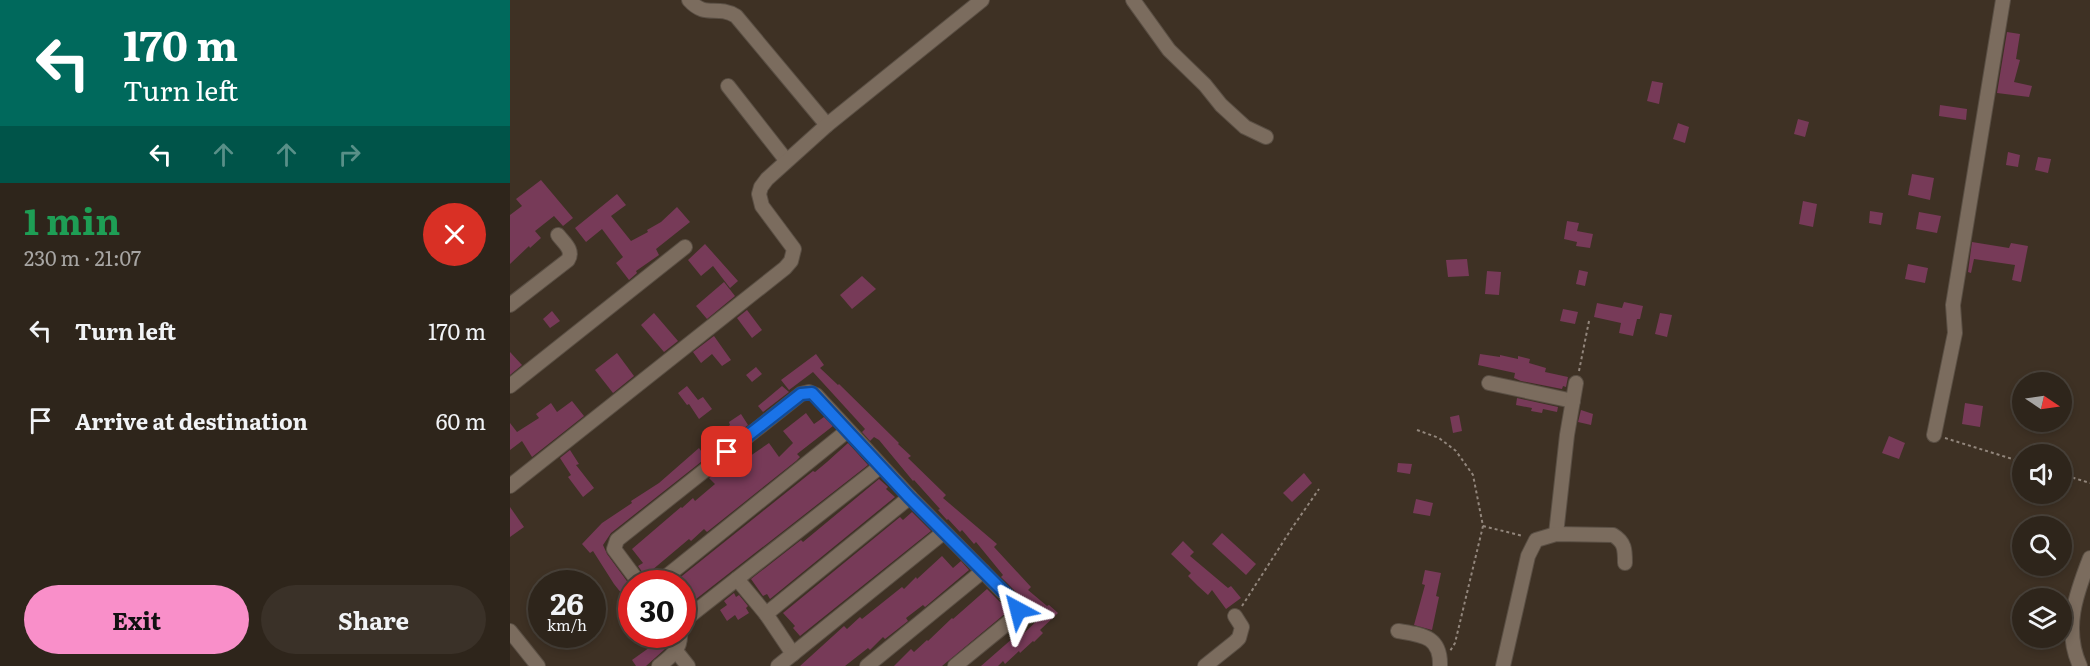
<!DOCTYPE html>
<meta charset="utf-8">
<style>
:root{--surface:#2e251b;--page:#3a3128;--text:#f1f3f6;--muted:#a7a5a3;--line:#49423a;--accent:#f98fc9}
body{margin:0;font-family:Literata,serif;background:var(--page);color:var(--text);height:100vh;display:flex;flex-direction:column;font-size:22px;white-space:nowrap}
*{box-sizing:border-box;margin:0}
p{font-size:20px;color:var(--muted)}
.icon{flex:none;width:33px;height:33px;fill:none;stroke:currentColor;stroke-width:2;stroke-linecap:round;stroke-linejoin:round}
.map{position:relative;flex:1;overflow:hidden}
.details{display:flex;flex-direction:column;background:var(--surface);width:510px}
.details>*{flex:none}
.banner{background:#00695c;color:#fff;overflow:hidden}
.needle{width:39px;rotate:103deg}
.controls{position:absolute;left:1502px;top:372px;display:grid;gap:12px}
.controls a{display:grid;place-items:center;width:60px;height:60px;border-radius:50%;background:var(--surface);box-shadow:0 3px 9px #0003,0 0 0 2px var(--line);font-size:30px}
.speed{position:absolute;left:18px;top:570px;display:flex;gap:12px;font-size:30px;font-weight:700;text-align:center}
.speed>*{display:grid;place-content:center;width:78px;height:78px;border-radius:50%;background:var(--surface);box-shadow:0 3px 9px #0003,0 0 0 2px var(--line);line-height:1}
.speed small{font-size:15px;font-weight:400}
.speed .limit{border:9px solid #d22;background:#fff;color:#111}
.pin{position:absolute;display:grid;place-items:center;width:51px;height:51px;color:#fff;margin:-26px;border-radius:12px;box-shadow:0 3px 9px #0006}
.me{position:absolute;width:66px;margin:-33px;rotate:322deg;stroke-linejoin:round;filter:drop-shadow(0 0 4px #0008)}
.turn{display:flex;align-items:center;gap:21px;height:126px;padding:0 24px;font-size:27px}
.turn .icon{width:78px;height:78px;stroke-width:2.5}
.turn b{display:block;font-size:42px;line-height:51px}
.lanes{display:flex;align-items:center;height:57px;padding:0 24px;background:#0003;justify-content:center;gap:30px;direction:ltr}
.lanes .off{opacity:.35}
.round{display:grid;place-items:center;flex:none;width:63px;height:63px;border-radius:32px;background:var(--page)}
.summary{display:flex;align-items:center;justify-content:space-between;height:102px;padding:0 24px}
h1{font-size:36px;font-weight:700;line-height:45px;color:#1e9e55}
.action{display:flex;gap:12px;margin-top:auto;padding:12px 24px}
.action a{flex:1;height:69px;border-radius:36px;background:var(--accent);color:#111;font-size:24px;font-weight:700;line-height:69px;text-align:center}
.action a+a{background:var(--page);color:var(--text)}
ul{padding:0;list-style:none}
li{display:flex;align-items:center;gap:18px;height:90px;padding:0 24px}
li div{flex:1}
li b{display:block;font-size:22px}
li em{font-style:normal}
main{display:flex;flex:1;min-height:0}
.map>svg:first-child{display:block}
.building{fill:#773a58}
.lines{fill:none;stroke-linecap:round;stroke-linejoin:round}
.minor-casing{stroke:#5a4f44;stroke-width:16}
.path{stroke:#92867c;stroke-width:2;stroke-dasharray:3 3;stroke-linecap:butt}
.minor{stroke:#7b6c5e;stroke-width:14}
.route-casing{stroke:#114b97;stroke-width:15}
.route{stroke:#1a73e8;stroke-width:10}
</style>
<main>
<section class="details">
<div class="banner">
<div class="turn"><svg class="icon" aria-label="left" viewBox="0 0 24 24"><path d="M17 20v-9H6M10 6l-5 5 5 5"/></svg><div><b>170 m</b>Turn left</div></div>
<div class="lanes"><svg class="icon" aria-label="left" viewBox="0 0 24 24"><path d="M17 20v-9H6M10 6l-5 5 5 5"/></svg><svg class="icon off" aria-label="ahead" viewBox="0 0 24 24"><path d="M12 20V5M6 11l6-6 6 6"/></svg><svg class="icon off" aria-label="ahead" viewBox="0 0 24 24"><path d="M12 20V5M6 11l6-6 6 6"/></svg><svg class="icon off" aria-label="right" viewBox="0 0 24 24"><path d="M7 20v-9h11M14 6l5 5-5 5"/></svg></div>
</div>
<div class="summary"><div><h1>1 min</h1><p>230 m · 21:07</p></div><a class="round" style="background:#d93025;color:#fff"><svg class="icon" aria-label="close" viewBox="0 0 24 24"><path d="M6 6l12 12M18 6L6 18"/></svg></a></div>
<ul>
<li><svg class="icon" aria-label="left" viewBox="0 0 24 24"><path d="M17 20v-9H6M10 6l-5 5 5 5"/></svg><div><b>Turn left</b></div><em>170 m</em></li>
<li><svg class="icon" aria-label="arrive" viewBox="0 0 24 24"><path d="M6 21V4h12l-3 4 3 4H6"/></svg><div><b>Arrive at destination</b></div><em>60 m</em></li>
</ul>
<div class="action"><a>Exit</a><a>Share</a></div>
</section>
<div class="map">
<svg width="1580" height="666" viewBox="0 0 1580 666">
<rect width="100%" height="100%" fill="#3e3124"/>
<!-- building -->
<g class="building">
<polygon points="1497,32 1510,34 1506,59 1510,60 1504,82 1522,86 1519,97 1487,93"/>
<polygon points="1142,81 1153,83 1149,104 1137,101"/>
<polygon points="1430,105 1457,109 1456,120 1429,116"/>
<polygon points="1288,119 1299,122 1295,137 1284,134"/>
<polygon points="1168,123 1179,127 1175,143 1163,139"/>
<polygon points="1498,152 1510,155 1508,167 1496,165"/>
<polygon points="1528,157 1541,159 1538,173 1525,170"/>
<polygon points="1402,174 1424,178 1420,200 1398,195"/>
<polygon points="31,180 63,218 53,226 44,216 25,231 31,238 20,248 19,246 0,264 0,215 12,206 6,199"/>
<polygon points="107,194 116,205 101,216 121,241 138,232 137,230 151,222 167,207 180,222 146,249 149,255 126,271 127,273 119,280 106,263 113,257 92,229 76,242 65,228"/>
<polygon points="1293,201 1307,204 1303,227 1289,224"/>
<polygon points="1360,211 1373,213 1371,225 1359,223"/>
<polygon points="1409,212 1431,216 1427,233 1406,229"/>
<polygon points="1057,221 1069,223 1067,231 1083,234 1080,248 1066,246 1067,242 1054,239"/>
<polygon points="1462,242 1499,248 1501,243 1518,246 1511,282 1502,280 1505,265 1464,259 1461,273 1458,272"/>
<polygon points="195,244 228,281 220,288 203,266 191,276 178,260"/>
<polygon points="957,259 959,276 938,277 936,260"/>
<polygon points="1398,264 1418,268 1415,283 1395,279"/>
<polygon points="1069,270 1078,272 1075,286 1066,284"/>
<polygon points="977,271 991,272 989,295 975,294"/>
<polygon points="352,276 366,289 342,309 330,295"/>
<polygon points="214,282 225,296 197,319 186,306"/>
<polygon points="1114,302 1133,306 1130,319 1127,319 1123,336 1109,333 1111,323 1084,317 1087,303 1112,308"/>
<polygon points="1053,309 1068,312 1065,324 1050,321"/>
<polygon points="237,310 252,330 242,338 227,318"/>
<polygon points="42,311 50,321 40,328 33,319"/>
<polygon points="144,313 168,341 154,352 131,325"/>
<polygon points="1150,313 1162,315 1157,337 1145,334"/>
<polygon points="204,336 221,360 212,366 202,354 191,363 183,352"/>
<polygon points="0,352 12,365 0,375"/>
<polygon points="107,353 124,376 103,393 85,370"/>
<polygon points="306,354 314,365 310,368 328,385 329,384 389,443 388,444 401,456 398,458 436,495 433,498 487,544 484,547 521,587 518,590 537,606 539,605 548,613 530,630 533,633 524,642 523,641 510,653 509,651 495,664 493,661 488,666 471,666 503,638 505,640 511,634 512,635 532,616 529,613 533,609 515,601 491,577 493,575 466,542 464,544 452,530 450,532 438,519 437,520 428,510 430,509 404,480 403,481 369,440 364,437 360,441 352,432 355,429 303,372 279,390 271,380"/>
<polygon points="970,354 990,357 990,355 1008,359 1008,356 1020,359 1019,363 1036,368 1035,372 1058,377 1056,387 1053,386 1052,389 1011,381 1004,378 1005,373 968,365"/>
<polygon points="246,367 252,374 242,382 236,375"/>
<polygon points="177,386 188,400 193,397 202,409 189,419 179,404 177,405 168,393"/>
<polygon points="272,386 279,392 253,412 248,406"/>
<polygon points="1007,398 1048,407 1047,412 1033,409 1032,413 1021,411 1022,408 1006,405"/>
<polygon points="62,401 74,416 22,457 12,441 0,450 0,423 7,432 29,418 26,414 41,403 47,412"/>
<polygon points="1455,403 1473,406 1470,427 1452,424"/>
<polygon points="1071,410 1083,414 1081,425 1068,422"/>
<polygon points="296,413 304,424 314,417 323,426 287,454 290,457 286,461 197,532 194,529 181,541 179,539 135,576 128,566 133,563 122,549 171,507 172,508 183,498 185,501 205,484 199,478 207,472 209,475 212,472 215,476 227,465 259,443 269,457 283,443 273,431"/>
<polygon points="231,414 238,425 211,446 205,437 220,425 219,422"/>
<polygon points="949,415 952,431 943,433 940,417"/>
<polygon points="1379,436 1395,443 1389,459 1372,453"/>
<polygon points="338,443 358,465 172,610 172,584 162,584 303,471 305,472 317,462"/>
<polygon points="189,448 196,458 101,533 93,545 97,554 122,588 122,595 116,599 104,584 83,551 80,553 72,544 92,523 122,503 121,501 149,483"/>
<polygon points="60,450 69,464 66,465 84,488 73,497 58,477 61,475 50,458"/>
<polygon points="888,463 902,464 900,474 887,472"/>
<polygon points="794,473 802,483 782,502 773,493"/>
<polygon points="369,479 378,487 376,489 385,497 260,599 257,594 253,596 241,579 291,540 293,542"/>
<polygon points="906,499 923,503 920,516 903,513"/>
<polygon points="0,507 14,527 0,537"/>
<polygon points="402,512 421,531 290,636 283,628 285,626 273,613 390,517 393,520"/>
<polygon points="712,533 746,564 736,575 702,544"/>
<polygon points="673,541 684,552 680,556 718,588 721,586 731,598 716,609 702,590 698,595 688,586 678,576 681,573 661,554"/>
<polygon points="432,556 443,568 451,561 459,570 415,607 413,605 396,618 398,621 375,639 373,637 360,650 358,648 335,666 290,666 334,626 337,629 350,617 352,619 392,587 394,589 406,577 407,579"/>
<polygon points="915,570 931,573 926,596 929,597 922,630 904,625 915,585 912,584"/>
<polygon points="477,589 498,610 497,612 432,666 384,666 401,649 404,652 417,640 418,641 442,618 443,619"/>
<polygon points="224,593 226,597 229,595 238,606 236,608 239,613 228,620 225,615 217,621 210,610 217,605 214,601"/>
<polygon points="150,640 155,649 136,666 126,666 122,660"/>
</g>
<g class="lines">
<defs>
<g id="minor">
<path d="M 179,0 C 196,19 206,4 226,16 L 317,125"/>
<polyline points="623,0 659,50 695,85 711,105 735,127 756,137"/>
<polyline points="218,86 276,160"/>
<path d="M 0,305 L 58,260 C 64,250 54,243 48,235"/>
<polyline points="979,383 1063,401"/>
<polyline points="0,386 175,247"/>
<polyline points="1424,435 1445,333 1443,305 1493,0"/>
<polyline points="0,486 275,268 281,261 284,249 252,206 249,194 251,187 257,179 317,125 472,0"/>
<polyline points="1046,534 1057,435 1066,383"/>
<polyline points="227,579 256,614 283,654"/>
<polyline points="130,584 104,549 107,540 291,394 299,392 306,395 400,497 508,607 505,617 445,666"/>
<polyline points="147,584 337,431"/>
<polyline points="256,614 400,497"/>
<polyline points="172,622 371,466"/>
<polyline points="0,631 28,666"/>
<path d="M 888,631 C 912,635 931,636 930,666"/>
<polyline points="166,651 178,666"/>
<path d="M 149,666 C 160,657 171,650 170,634"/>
<polyline points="268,666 434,532"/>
<polyline points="357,666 473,571"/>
<polyline points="695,666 725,642 729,638 732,627 725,616"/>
<path d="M 993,666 L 1018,556 L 1026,540 L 1046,534 L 1103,535 C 1115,542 1115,550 1115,563"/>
<path d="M 1570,666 C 1553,629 1566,594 1580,558"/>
</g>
</defs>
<!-- minor casing -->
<use href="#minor" class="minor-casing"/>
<!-- path -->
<g class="path">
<polyline points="1069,371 1079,321"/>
<polyline points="907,430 929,438 946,451 963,475 973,526 945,643 940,651"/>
<polyline points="1435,438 1512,462"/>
<polyline points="1551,474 1580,483"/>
<polyline points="973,526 1013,536"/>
<polyline points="732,606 782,528 809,489"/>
</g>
<!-- minor -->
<use href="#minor" class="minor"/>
</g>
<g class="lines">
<defs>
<polyline id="route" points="217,452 291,394 302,393 399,497 507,605 508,610"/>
</defs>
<!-- route casing -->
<use href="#route" class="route-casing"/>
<!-- route -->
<use href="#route" class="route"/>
</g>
</svg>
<div class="controls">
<a><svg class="needle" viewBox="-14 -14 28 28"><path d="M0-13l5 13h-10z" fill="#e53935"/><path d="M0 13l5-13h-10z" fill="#a7a5a3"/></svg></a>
<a><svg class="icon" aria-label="sound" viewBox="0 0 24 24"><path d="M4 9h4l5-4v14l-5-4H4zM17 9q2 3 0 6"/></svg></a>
<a><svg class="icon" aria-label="search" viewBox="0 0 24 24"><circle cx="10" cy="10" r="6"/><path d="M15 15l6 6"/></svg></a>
<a><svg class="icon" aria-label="layers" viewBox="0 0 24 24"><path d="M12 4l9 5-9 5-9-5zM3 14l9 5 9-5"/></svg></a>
</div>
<div class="speed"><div>26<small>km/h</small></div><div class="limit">30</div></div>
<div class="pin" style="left:217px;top:452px;background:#d93025"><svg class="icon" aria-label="arrive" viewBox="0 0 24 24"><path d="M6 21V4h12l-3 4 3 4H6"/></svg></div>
<svg class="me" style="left:508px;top:610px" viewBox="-20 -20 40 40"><path d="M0-17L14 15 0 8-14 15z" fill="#1a73e8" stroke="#fff" stroke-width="4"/></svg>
</div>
</main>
